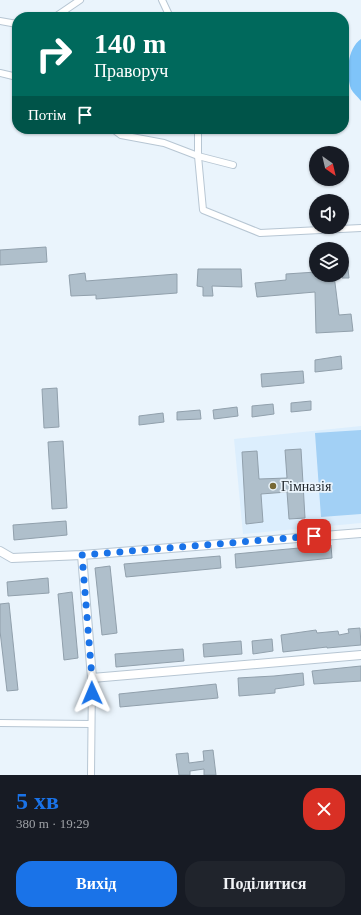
<!DOCTYPE html>
<html lang="uk">
<meta charset="utf-8">
<style>
:root{--surface:#171b24;--page:#20242c;--text:#f1f3f6;--muted:#9ea1a6;--accent:#1a73e8}
body{margin:0;font-family:Georgia,serif;background:var(--page);color:var(--text);height:100vh;display:flex;flex-direction:column;font-size:15px;white-space:nowrap}
*{box-sizing:border-box;margin:0}
p{font-size:13px;color:var(--muted)}
.icon{flex:none;width:22px;height:22px;fill:none;stroke:currentColor;stroke-width:2;stroke-linecap:round;stroke-linejoin:round}
.map{position:relative;height:775px;overflow:hidden}
.side{display:flex;flex-direction:column;background:var(--surface);flex:1}
.side>*{flex:none}
.banner{position:absolute;left:12px;top:12px;width:337px;height:122px;border-radius:16px;box-shadow:0 1px 3px #0004;background:#00695c;color:#fff;overflow:hidden}
.needle{width:26px;rotate:146deg}
.fabs{position:absolute;left:309px;top:146px;display:grid;gap:8px}
.fabs a{display:grid;place-items:center;width:40px;height:40px;border-radius:50%;background:var(--surface);box-shadow:0 1px 3px #0004;font-size:20px}
.pin{position:absolute;display:grid;place-items:center;width:34px;height:34px;color:#fff;margin:-17px;border-radius:8px;box-shadow:0 2px 6px #0006}
.me{position:absolute;width:44px;margin:-22px;rotate:359deg;stroke-linejoin:round;filter:drop-shadow(0 0 3px #0008)}
.turn{display:flex;align-items:center;gap:14px;height:84px;padding:0 16px;font-size:18px}
.turn .icon{width:52px;height:52px;stroke-width:2.5}
.turn b{display:block;font-size:28px;line-height:34px}
.then{display:flex;align-items:center;height:38px;padding:0 16px;background:#0003;gap:8px;font-size:15px}
.round{display:grid;place-items:center;flex:none;width:42px;height:42px;border-radius:16px;background:var(--page)}
.head{display:flex;align-items:center;justify-content:space-between;height:68px;padding:0 16px}
h1{font-size:24px;font-weight:700;line-height:30px;color:var(--accent)}
.action{display:flex;gap:8px;margin-top:auto;padding:8px 16px}
.action a{flex:1;height:46px;border-radius:16px;background:var(--accent);color:#fff;font-size:16px;font-weight:700;line-height:46px;text-align:center}
.action a+a{background:var(--page);color:var(--text)}
.map>svg:first-child{display:block}
.built{fill:#dceefd}
.green{fill:#a2d0f5}
.forest{fill:#7fc4f9}
.building{fill:#afbfcb;stroke:#91a0ac}
.lines{fill:none;stroke-linecap:round;stroke-linejoin:round}
.minor-casing{stroke:#b7c6d3;stroke-width:8}
.tertiary-casing{stroke:#b7c6d3;stroke-width:10}
.minor{stroke:#fff;stroke-width:6}
.tertiary{stroke:#fff;stroke-width:8}
.route{stroke:#1a73e8;stroke-width:7;stroke-dasharray:0 12.6}
.poi-dot{fill:#776835;stroke:#eaf4fc;stroke-width:1.5}
.labels{text-anchor:middle;dominant-baseline:central;stroke-width:3.5;stroke-linejoin:round;paint-order:stroke}
.poi-label{font-size:14px;fill:#1f252a;stroke:#eaf4fc;text-anchor:start}
</style>
<div class="map">
<svg width="361" height="775" viewBox="0 0 361 775">
<rect width="100%" height="100%" fill="#eaf4fc"/>
<!-- built -->
<polygon class="built" points="361,426 361,523 243,534 234,439"/>
<!-- green -->
<polygon class="green" points="361,430 361,514 321,517 315,433"/>
<!-- forest -->
<path class="forest" d="M 361,39 L 361,101 C 358,97 353,93 351,89 C 346,73 347,49 361,39 Z"/>
<!-- building -->
<g class="building">
<polygon points="46,247 47,262 0,265 0,250"/>
<polygon points="342,260 347,260 349,278 342,278"/>
<polygon points="198,269 241,269 242,287 212,286 213,296 203,296 203,287 197,286"/>
<polygon points="316,272 316,275 334,275 339,315 351,314 353,331 316,333 315,292 257,297 255,283 286,280 286,274"/>
<polygon points="85,273 86,281 177,274 177,293 96,299 96,295 71,296 69,275"/>
<polygon points="341,356 342,369 315,372 315,360"/>
<polygon points="303,371 304,383 262,387 261,374"/>
<polygon points="57,388 59,427 44,428 42,389"/>
<polygon points="311,401 311,410 291,412 291,403"/>
<polygon points="273,404 274,414 252,417 252,406"/>
<polygon points="237,407 238,416 214,419 213,410"/>
<polygon points="200,410 201,419 177,420 177,412"/>
<polygon points="163,413 164,422 139,425 139,416"/>
<polygon points="63,441 67,508 52,509 48,442"/>
<polygon points="301,449 305,518 289,519 287,492 261,494 263,522 246,524 242,452 257,451 259,479 287,478 285,450"/>
<polygon points="66,521 67,535 14,540 13,525"/>
<polygon points="331,545 332,558 236,568 235,554"/>
<polygon points="220,556 221,568 126,577 124,564"/>
<polygon points="110,566 117,633 102,635 95,568"/>
<polygon points="48,578 49,593 8,596 7,582"/>
<polygon points="72,592 78,658 64,660 58,594"/>
<polygon points="9,603 18,690 7,691 0,631 0,604"/>
<polygon points="360,628 361,645 327,648 327,647 283,652 281,635 316,630 317,633 338,631 339,635 349,633 348,629"/>
<polygon points="272,639 273,651 253,654 252,641"/>
<polygon points="241,641 242,654 204,657 203,644"/>
<polygon points="183,649 184,661 116,667 115,654"/>
<polygon points="361,666 361,681 314,684 312,671"/>
<polygon points="303,673 304,685 275,689 275,693 239,696 238,678 274,676"/>
<polygon points="216,684 218,698 120,707 119,694"/>
<polygon points="213,750 216,775 204,775 204,769 190,771 190,775 179,775 176,754 188,753 189,763 204,761 203,751"/>
</g>
<g class="lines">
<defs>
<g id="minor">
<polyline points="162,0 170,17"/>
<polyline points="55,17 80,0"/>
<polyline points="0,21 17,24"/>
<polyline points="0,73 17,77"/>
<polyline points="113,129 121,135 164,143 198,156 233,165"/>
<polyline points="198,129 198,156 203,210 260,233 361,228"/>
<polyline points="0,723 91,724"/>
<polyline points="91,775 92,678"/>
</g>
<g id="tertiary">
<polyline points="0,551 12,558 82,555 361,533"/>
<polyline points="82,555 92,678 361,655"/>
</g>
</defs>
<!-- minor casing -->
<use href="#minor" class="minor-casing"/>
<!-- tertiary casing -->
<use href="#tertiary" class="tertiary-casing"/>
<!-- minor -->
<use href="#minor" class="minor"/>
<!-- tertiary -->
<use href="#tertiary" class="tertiary"/>
</g>
<g class="lines">
<!-- route -->
<polyline class="route" points="92,693 92,678 82,555 314,536"/>
</g>
<!-- markers -->
<circle class="poi-dot" cx="273" cy="486" r="4"/>
<g class="labels">
<!-- poi labels -->
<g class="poi-label">
<text x="281" y="486">Гімназія</text>
</g>
</g>
</svg>
<div class="fabs">
<a><svg class="needle" viewBox="-14 -14 28 28"><path d="M0-13l5 13h-10z" fill="#e53935"/><path d="M0 13l5-13h-10z" fill="#9ea1a6"/></svg></a>
<a><svg class="icon" aria-label="sound" viewBox="0 0 24 24"><path d="M4 9h4l5-4v14l-5-4H4zM17 9q2 3 0 6"/></svg></a>
<a><svg class="icon" aria-label="layers" viewBox="0 0 24 24"><path d="M12 4l9 5-9 5-9-5zM3 14l9 5 9-5"/></svg></a>
</div>
<div class="pin" style="left:314px;top:536px;background:#d93025"><svg class="icon" aria-label="arrive" viewBox="0 0 24 24"><path d="M6 21V4h12l-3 4 3 4H6"/></svg></div>
<svg class="me" style="left:92px;top:693px" viewBox="-20 -20 40 40"><path d="M0-17L14 15 0 8-14 15z" fill="#1a73e8" stroke="#fff" stroke-width="4"/></svg>
<div class="banner">
<div class="turn"><svg class="icon" aria-label="right" viewBox="0 0 24 24"><path d="M7 20v-9h11M14 6l5 5-5 5"/></svg><div><b>140 m</b>Праворуч</div></div>
<div class="then">Потім<svg class="icon" aria-label="arrive" viewBox="0 0 24 24"><path d="M6 21V4h12l-3 4 3 4H6"/></svg></div>
</div>
</div>
<section class="side">
<div class="head"><div><h1>5 хв</h1><p>380 m · 19:29</p></div><a class="round" style="background:#d93025;color:#fff"><svg class="icon" aria-label="close" viewBox="0 0 24 24"><path d="M6 6l12 12M18 6L6 18"/></svg></a></div>
<div class="action"><a>Вихід</a><a>Поділитися</a></div>
</section>
